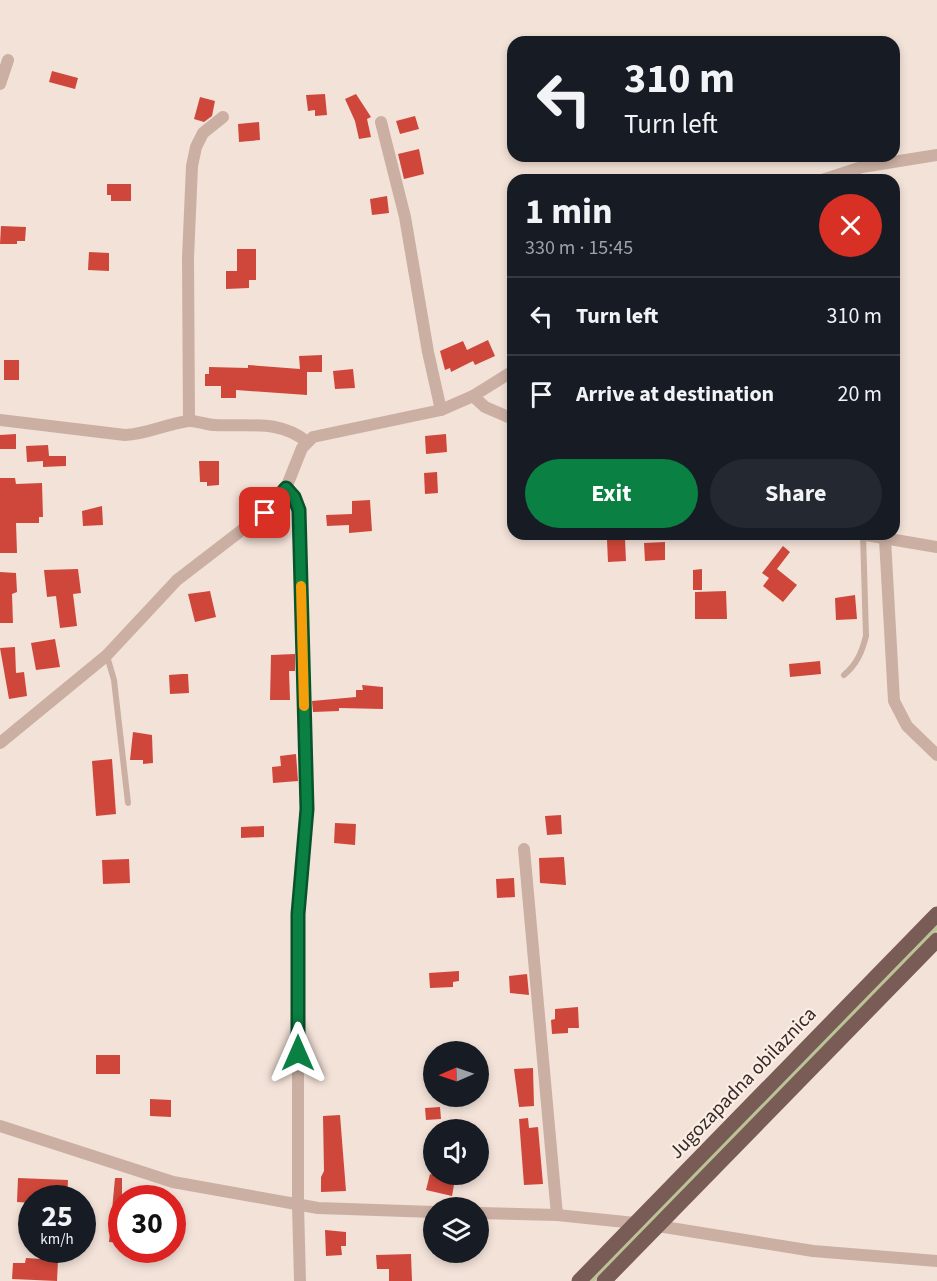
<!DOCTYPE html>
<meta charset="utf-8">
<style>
:root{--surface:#171b24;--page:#242831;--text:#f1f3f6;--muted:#9ea1a6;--line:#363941;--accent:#0b8043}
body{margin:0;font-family:"Source Sans 3",sans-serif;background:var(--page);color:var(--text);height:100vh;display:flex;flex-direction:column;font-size:22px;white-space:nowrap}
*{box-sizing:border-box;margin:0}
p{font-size:20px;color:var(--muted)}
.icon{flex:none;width:33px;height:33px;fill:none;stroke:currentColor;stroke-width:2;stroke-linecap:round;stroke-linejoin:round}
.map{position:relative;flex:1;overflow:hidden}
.drawer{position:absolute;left:507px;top:174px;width:393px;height:366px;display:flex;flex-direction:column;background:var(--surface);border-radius:18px;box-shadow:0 3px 9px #0003}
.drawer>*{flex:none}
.guide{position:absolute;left:507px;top:36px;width:393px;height:126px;border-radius:18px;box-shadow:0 3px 9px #0003;background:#171b24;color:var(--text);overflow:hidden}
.needle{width:39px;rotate:268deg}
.tools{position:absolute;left:423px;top:1041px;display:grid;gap:12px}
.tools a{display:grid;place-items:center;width:66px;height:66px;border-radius:50%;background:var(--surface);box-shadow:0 3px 9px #0003;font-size:30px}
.speed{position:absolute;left:18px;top:1185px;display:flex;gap:12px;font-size:30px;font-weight:700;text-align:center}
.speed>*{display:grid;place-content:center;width:78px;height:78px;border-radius:50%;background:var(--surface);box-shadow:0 3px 9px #0003;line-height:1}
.speed small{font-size:15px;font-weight:400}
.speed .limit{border:9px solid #d22;background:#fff;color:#111}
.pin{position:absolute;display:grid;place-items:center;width:51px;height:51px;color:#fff;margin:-26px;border-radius:12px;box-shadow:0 3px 9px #0006}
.me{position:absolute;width:66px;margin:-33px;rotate:0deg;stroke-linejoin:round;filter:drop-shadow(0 0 4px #0008)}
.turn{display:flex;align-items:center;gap:21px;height:126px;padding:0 18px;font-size:27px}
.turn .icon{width:78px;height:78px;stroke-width:2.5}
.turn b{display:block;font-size:42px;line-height:51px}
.round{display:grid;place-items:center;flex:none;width:63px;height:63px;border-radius:32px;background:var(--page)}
.head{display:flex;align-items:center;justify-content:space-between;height:102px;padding:0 18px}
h1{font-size:36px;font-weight:700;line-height:45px}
.primary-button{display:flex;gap:12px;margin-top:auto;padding:12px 18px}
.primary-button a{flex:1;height:69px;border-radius:36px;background:var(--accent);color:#fff;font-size:24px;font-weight:700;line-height:69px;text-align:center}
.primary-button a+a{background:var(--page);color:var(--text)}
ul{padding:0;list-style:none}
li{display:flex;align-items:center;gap:18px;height:78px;padding:0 18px;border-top:2px solid var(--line)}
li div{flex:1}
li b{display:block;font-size:22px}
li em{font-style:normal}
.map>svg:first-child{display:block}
.green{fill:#bbc397}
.building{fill:#cf473a}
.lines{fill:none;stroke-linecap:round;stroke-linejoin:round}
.service{stroke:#cbafa3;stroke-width:6}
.minor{stroke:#cbafa3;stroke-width:12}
.primary{stroke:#795c55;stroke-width:15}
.route-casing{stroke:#07532c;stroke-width:15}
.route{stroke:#0b8043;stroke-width:10}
.slow{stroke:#f59e0b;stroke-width:10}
.labels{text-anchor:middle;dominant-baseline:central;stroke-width:4.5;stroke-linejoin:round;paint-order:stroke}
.street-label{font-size:20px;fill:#362826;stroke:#faede4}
</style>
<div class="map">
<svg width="937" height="1281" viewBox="0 0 937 1281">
<rect width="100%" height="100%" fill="#f3e2d8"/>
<!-- green -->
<polygon class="green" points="937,922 937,931 595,1281 587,1281"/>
<!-- building -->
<g class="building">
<polygon points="52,71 78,78 75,89 49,82"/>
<polygon points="325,94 327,115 315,116 315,110 308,111 306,95"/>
<polygon points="356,94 371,117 367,119 371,137 359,139 355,121 345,99"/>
<polygon points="200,97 215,101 212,116 204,122 194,119"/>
<polygon points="415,116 419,129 400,134 396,121"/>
<polygon points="259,122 260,140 239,142 238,124"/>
<polygon points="419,149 424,174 404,179 398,154"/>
<polygon points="107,184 131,184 131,201 111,201 111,195 107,195"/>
<polygon points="387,196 389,213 372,215 370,199"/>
<polygon points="1,226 26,227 25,241 17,241 17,244 0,244"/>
<polygon points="237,249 256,249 256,280 249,280 249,288 226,289 226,271 237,271"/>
<polygon points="89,252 109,253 109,271 88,270"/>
<polygon points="488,340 495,356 475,365 473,361 451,372 450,368 445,370 440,351 463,341 467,350"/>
<polygon points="322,355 322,372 307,372 307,395 236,390 236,398 221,398 221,386 205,386 205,374 209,374 209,367 248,368 248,365 300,369 299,356"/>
<rect x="4" y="360" width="15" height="20"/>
<polygon points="353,369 355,388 335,389 333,371"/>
<polygon points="16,434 16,449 0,449 0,435"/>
<polygon points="446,434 447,452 426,454 425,436"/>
<polygon points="48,445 49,456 66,456 66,466 43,467 43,461 27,462 26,446"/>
<polygon points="199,461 219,461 219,485 207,486 207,482 200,482"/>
<polygon points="437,472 438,493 425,494 424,473"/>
<polygon points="0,478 15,478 16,484 42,483 43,517 39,517 39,523 16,523 17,553 0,553"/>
<polygon points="370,500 372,531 349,533 349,525 327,526 326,515 352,514 352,501"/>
<polygon points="102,506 103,525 83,526 82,511"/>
<polygon points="625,539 626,561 608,562 607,540"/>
<polygon points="665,542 665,560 645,561 644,543"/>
<polygon points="783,546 790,552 777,569 797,585 783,602 763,586 769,578 762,573"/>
<polygon points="78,569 81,593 73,594 77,626 60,628 56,596 47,597 44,570"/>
<polygon points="702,569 702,590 693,590 693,570"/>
<polygon points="0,572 16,573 17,592 12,594 13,623 0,623"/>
<polygon points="210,591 216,617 195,622 188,594"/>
<polygon points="726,591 727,619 695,619 695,592"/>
<polygon points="855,595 857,619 836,620 835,598"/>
<polygon points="55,639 60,667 36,670 31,643"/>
<polygon points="15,647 16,673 24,672 27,696 9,699 0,648"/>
<polygon points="295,654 295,671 289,671 290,700 270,700 271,655"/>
<polygon points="820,661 821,674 790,677 789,664"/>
<polygon points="182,674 188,674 189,693 170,694 169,675"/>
<polygon points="362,685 383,687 383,709 339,708 339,711 313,712 312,701 356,697 356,690 363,690"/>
<polygon points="133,732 152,735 153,763 143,764 143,760 130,760"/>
<polygon points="296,754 298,781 273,783 272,767 281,766 280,756"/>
<polygon points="112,759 116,814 96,816 92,761"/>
<polygon points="561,815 562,834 547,835 545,816"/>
<polygon points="335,823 356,824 355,845 334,843"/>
<polygon points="264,826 264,837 241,838 241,827"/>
<polygon points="564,857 566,885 540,883 539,858"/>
<polygon points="129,859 130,883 103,884 102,860"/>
<polygon points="514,878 515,897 497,898 496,879"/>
<polygon points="459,971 459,981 453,982 453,987 430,988 429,973"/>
<polygon points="527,974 529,995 510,993 509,976"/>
<polygon points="578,1007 579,1028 568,1028 568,1033 552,1034 551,1020 555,1019 555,1009"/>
<rect x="96" y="1055" width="24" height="19"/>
<polygon points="533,1068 534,1106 519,1107 514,1069"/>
<polygon points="150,1099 171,1100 171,1117 150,1116"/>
<polygon points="440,1107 441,1119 426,1120 425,1108"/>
<polygon points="340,1115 346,1191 321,1192 321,1177 324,1171 323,1116"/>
<polygon points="528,1118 529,1128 538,1127 543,1184 524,1185 519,1119"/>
<polygon points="430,1174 455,1179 452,1196 426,1190"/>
<polygon points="18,1178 68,1180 67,1198 32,1198 32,1203 17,1202"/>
<polygon points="115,1178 122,1178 122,1243 109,1242"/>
<polygon points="325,1230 346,1232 346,1246 341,1246 342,1255 326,1256"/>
<polygon points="411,1254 412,1281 389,1281 389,1269 377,1269 376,1255"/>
<polygon points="26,1258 58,1260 57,1281 12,1279 13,1263 25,1263"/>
</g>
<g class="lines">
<!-- service -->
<g class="service">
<polyline points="107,656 114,680 128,803"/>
<path d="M 844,675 C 857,664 862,652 866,636 L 863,534"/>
</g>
<!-- minor -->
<g class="minor">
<polyline points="0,84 8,60"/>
<polyline points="381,122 405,217 428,352 441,410"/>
<polyline points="822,180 862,167 937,155"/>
<polyline points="473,396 485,407 513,419"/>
<path d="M 0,420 L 125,435 C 147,434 166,424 188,421 C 196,420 206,425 215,425 C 248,427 280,419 307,442"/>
<polyline points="189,421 188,258 192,166 196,147 203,133 223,117"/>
<polyline points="286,488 294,497 299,510 306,777 307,809 298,914 298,1205 300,1281"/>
<polyline points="860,534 937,547"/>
<polyline points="885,539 894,701 907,726 937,755"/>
<polyline points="0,743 106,656 177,580 272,507 286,488 302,448 313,437 441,410 473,396 513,371"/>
<polyline points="524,849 557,1215"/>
<polyline points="0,1126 173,1182 318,1208 434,1212"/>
<polyline points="478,1213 557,1215 635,1223"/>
<polyline points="658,1226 813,1251 937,1261"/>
</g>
<!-- primary -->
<g class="primary">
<polyline points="579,1281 937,914"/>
<polyline points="604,1281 937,940"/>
</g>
</g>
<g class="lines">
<defs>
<polyline id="route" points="265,513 286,488 294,497 299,510 307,809 298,914 298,1053"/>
</defs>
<!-- route casing -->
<use href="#route" class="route-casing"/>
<!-- route -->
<use href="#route" class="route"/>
<!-- slow -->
<polyline class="slow" points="301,586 304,706"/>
</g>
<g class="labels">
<!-- street labels -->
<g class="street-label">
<text transform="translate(743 1083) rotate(-46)">Jugozapadna obilaznica</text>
</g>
</g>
</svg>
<div class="tools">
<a><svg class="needle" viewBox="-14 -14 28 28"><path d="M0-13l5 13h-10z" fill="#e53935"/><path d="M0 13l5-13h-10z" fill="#9ea1a6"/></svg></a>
<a><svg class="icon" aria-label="sound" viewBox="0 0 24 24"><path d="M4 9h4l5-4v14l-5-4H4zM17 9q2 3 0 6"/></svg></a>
<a><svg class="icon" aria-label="layers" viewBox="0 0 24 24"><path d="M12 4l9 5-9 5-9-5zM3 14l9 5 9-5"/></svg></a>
</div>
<div class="speed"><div>25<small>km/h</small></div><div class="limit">30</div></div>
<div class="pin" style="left:265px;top:513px;background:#d93025"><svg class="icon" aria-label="arrive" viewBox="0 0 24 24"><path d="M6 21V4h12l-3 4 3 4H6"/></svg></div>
<svg class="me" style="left:298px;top:1053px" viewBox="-20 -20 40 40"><path d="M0-17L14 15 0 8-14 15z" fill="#0b8043" stroke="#fff" stroke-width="4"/></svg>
<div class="guide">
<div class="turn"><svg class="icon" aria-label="left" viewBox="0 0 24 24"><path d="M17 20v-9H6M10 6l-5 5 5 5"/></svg><div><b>310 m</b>Turn left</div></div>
</div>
<section class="drawer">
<div class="head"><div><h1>1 min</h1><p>330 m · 15:45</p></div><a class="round" style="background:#d93025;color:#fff"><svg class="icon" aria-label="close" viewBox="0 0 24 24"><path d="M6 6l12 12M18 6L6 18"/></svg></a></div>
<ul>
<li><svg class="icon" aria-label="left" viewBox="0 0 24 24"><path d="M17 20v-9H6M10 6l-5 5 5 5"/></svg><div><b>Turn left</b></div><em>310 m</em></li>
<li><svg class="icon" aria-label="arrive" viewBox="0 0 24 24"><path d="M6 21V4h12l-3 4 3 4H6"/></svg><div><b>Arrive at destination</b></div><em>20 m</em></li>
</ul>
<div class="primary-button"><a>Exit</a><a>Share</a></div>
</section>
</div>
